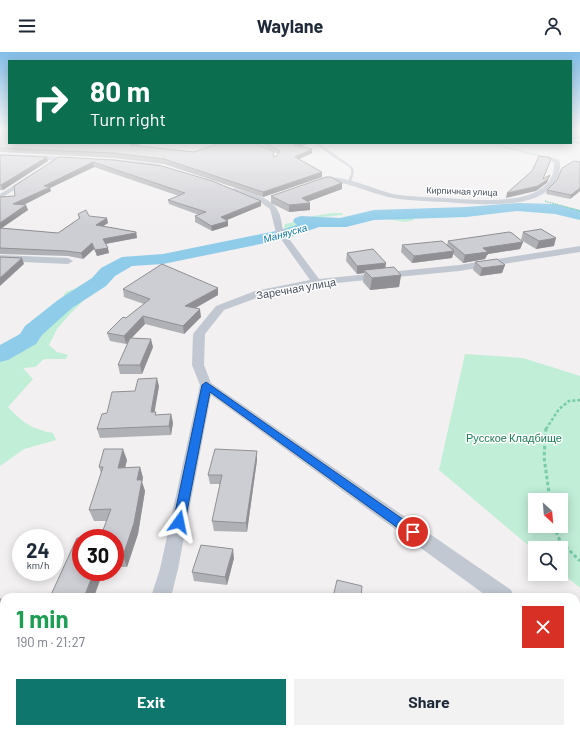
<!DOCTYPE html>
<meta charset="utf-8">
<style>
:root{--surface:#fff;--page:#f2f2f3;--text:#1f2937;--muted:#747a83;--accent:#0f766e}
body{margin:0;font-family:Barlow,sans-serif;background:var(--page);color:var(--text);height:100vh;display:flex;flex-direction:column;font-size:15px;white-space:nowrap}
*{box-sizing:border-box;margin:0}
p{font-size:13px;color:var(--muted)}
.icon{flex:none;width:22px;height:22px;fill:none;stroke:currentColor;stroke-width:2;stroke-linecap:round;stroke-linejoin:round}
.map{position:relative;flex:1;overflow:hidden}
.side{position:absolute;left:0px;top:541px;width:580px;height:140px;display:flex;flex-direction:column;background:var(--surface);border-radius:12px 12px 0 0;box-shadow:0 2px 10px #0003}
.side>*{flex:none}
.guide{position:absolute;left:8px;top:8px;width:564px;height:84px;border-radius:0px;box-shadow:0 2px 10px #0003;background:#0b6e4f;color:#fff;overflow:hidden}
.needle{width:26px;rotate:154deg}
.fabs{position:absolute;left:528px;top:441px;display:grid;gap:8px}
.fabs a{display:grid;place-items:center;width:40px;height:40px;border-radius:0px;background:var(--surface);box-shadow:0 2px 10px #0003;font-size:20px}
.speed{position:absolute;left:12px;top:477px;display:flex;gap:8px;font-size:20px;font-weight:700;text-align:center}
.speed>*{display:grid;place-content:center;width:52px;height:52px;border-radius:50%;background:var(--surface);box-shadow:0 2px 10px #0003;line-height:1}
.speed small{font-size:10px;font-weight:400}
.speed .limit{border:6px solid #d22;background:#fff;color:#111}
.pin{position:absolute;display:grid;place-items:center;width:34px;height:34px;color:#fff;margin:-17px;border:2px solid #fff;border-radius:50%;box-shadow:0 1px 4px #0007}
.me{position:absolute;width:44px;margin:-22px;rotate:12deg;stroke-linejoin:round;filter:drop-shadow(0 0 3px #0008)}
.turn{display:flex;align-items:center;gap:14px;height:84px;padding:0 16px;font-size:18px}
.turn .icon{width:52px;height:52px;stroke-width:2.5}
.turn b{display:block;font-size:28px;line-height:34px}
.round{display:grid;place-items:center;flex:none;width:42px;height:42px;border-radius:0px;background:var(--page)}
.summary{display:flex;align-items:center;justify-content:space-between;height:68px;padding:0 16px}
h1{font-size:24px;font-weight:700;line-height:30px;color:#1e9e55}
.button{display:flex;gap:8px;margin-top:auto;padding:8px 16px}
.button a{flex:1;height:46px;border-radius:0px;background:var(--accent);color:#fff;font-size:16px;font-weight:700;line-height:46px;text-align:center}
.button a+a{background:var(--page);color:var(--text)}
header{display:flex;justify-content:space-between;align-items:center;height:52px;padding:0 16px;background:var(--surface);font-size:18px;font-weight:700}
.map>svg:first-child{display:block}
.green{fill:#c0eed7;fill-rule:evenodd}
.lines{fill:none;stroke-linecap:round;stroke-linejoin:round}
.river{fill:#8fcce9;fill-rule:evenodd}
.path-far3{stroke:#79cbab;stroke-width:1;stroke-dasharray:1.5 1;stroke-linecap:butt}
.path-far2{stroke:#79cbab;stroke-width:1.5;stroke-dasharray:1.5 1;stroke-linecap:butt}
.path-far1{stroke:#79cbab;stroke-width:2.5;stroke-dasharray:3 2;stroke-linecap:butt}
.path{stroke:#79cbab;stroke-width:3;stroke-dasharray:3.5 2.5;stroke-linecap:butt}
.service{fill:#c1c8d1;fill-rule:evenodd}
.minor{fill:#c1c8d1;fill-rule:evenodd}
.wall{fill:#b0b1b6}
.shaded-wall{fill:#909094}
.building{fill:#cdced4;stroke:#909094}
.route{fill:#1a73e8;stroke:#114b97}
.labels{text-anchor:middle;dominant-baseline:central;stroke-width:3;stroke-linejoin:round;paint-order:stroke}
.far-street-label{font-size:9px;fill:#48515c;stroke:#fff}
.far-water-label{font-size:10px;font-style:italic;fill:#1277a6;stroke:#fff}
.street-label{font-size:11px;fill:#48515c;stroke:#fff}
.park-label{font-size:11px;fill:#1b7c56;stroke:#fff}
</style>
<header><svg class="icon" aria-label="menu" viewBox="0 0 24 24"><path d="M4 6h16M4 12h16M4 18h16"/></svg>Waylane<svg class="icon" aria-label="person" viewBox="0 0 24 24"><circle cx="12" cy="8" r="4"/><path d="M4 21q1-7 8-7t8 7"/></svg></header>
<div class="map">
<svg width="580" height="681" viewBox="0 0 580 681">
<rect width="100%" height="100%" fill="#f2f0f0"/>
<!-- green -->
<g class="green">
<polygon points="513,152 538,153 580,160 580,164 512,154"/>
<polygon points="392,160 410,161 414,168 405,170 382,166 381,162"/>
<polygon points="332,161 342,161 343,163 323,165 325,167 335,168 309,169 305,171 311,172 307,174 287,178 284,176 285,172 310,167 313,164"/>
<path d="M 102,231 L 106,231 L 85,247 L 69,263 L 57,277 L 49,293 L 57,300 L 68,303 L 66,307 L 44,307 L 35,315 L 23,316 L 33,327 L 8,355 C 23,371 32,377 53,381 L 56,388 L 24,397 L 0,414 L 0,306 L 59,250 L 66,240 L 85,233 Z"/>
<path d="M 465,302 L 523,306 L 580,324 L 580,536 L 561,520 L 561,496 L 535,496 L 535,499 L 439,418 ZM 535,448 L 561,448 L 561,474 L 535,474 Z"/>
</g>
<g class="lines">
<!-- river -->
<polygon class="river" points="517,151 555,152 580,158 580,168 555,162 517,159 466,165 374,168 346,175 319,175 285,187 163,212 132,214 115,224 106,234 72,256 42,283 36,292 8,308 0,310 0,293 20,282 25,274 58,248 92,226 101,216 122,205 163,202 281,178 297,173 293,169 295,166 301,164 340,166 374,158 466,155"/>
<!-- path-far3 -->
<polyline class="path-far3" points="489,91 541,104"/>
<!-- path-far2 -->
<polyline class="path-far2" points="545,149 580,159"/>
<!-- path-far1 -->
<polyline class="path-far1" points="546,377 559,357 569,349 580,348"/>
<!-- path -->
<g class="path">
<polyline points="546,376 544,405 550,448"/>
<polyline points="554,474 560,489 580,509"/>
</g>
<!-- service -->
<g class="service">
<polygon points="580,84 580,86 571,88 571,86"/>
<polygon points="571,88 580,90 580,92 571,90"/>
<path d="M 315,91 L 318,91 C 323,95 351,112 353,116 C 355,121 352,127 350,132 L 347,131 L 351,122 L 351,117 L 348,114 L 333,105 Z"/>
</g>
<!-- minor -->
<g class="minor">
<polygon points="0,102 74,105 77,107 74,109 0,106"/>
<path d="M 548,104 L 559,108 C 562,115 559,121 556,128 C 541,160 474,152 445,150 C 428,149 410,149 393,146 C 377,143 362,136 346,132 C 339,130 320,132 317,129 C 332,117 375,138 393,142 C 410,145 429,145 447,146 C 476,148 557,157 554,110 L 545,106 Z"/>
<polygon points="112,107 158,112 161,114 158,116 110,110 109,109"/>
<polygon points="26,126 31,127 0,147 0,142"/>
<path d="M 234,136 C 247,140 272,145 278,159 C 282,166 281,173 284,180 L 319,227 L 459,213 L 580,194 L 580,200 L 459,219 L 316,233 L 262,244 L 224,258 L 205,282 L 204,313 L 211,331 L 511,538 L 514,545 L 488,545 L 211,343 L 178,517 L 171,545 L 151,545 L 160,517 L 200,333 L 192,313 L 193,282 L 216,254 L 255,239 L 310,228 L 276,180 L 270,157 L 260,150 L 232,139 L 231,138 Z"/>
<polygon points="0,203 68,206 73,209 68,212 0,209"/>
<polygon points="576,584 580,585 580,606 576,605"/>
<polygon points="103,677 127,677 125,681 101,681"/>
</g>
</g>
<!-- wall -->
<g class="wall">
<polygon points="0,80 194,100 274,100 274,105 277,104 278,102 259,91 308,91 301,94 312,101 299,107 322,120 322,125 263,145 164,112 114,106 0,100"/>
<polygon points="0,103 48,109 3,138 0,138"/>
<polygon points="59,105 113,108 261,154 227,168 228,174 212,179 195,170 195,164 199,163 169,152 168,148 179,144 94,115 50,136 51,139 24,153 26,153 28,158 2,176 58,181 79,167 78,162 89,164 108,171 103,174 136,180 137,186 106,192 109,201 97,204 94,197 83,207 68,204 0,202 0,145 15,144"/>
<polygon points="342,131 342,137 308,149 310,158 289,160 271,151 271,144"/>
<polygon points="547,138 580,139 570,147 546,142"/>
<polygon points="523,180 554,194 536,197 521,188"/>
<polygon points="448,189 523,190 520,197 488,202 488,203 487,203 485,207 463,211 453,202 452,206 412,211 401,200 402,193 447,193"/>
<polygon points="347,201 385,216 401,223 399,235 370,238 363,230 364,221 357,222 346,209"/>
<polygon points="475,210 505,213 502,221 480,224 473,218"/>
<polygon points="123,237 218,243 196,256 201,265 184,282 145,272 131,286 153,295 142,322 120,322 118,313 129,289 126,292 110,289 107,281 144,252 124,245"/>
<polygon points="159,334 154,360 156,363 171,362 173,371 171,383 100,386 97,377 107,361 135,339"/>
<polygon points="127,408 125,416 140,415 143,426 142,430 145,439 138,482 127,515 115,515 115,486 107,469 94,469 89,458 101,421 99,415"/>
<polygon points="257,408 247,480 214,479 212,469 220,432 210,432 208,423"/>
<polygon points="234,506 227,533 194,529 192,520"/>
</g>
<!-- shaded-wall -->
<g class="shaded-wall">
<polygon points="134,91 142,91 131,97 130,93"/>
<polygon points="298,91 308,91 308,92 293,97 293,93"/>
<polygon points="312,97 312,101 295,109 295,105"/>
<polygon points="47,105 48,109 3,138 1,133"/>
<polygon points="93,110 94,115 50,136 51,139 15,157 13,152 44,134"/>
<polygon points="322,120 322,125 263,145 263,140"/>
<polygon points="550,123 547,131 536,139 506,146 507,141 538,134"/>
<polygon points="342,131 342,137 302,152 302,146"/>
<polygon points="580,136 580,139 570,147 571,143"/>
<polygon points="261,149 261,154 222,170 221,165"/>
<polygon points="310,151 310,158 289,160 289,153"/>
<polygon points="26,153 28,158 0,177 0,171"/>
<polygon points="107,166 108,171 97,178 96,173"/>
<polygon points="228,169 228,174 212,179 211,174"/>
<polygon points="136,180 137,186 104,192 103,187"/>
<polygon points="556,186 554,194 536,197 539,189"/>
<polygon points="523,190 520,197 488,202 488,203 487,203 485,207 463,211 465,203 483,196 489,195"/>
<polygon points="92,191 94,197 83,207 81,201"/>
<polygon points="108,196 109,201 97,204 95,198"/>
<polygon points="454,199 452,206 412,211 414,204"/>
<polygon points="22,206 24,212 0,234 0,226"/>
<polygon points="386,211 385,219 364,218 364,221 357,222 357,214"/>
<polygon points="505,213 502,221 480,224 482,216"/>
<polygon points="401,223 399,235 370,238 372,226"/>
<polygon points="218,236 218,243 186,261 185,254"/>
<polygon points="200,257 201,265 184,282 183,274"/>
<polygon points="143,264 145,272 126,292 124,284"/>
<polygon points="151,287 153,295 142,322 140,313"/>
<polygon points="157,326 159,334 153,369 151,360"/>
<polygon points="171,362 173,371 171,383 169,374"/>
<polygon points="123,397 127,408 122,428 118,416"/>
<polygon points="257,399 257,408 247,480 246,471"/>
<polygon points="140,415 143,426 142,430 145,439 138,482 127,515 123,504"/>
<polygon points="233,497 234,506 227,533 225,525"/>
<polygon points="94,520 103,520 94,545 84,545"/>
<polygon points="4,559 4,580 0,588 0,566"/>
</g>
<!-- building -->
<g class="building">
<polygon points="9,79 9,91 134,91 130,93 194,100 219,91 254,91 274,100 273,105 277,104 280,99 266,91 298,91 293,93 312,97 295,105 322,120 263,140 164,107 113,101 0,96 0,80"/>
<polygon points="0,103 47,105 1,133 0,133"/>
<polygon points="539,104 547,105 551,107 543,127 550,123 548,127 538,134 507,141 532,119"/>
<polygon points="59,105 113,108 162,114 212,129 261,149 221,165 228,169 211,174 195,164 206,160 168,148 185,141 93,110 44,134 50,135 13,152 26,153 0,171 0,145 15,144 14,134"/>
<polygon points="574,109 580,110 580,136 571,143 547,138 557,128 562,116"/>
<polygon points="326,125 331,125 342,131 302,146 310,151 289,153 271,144"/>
<polygon points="86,158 89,164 107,166 96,173 136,180 136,181 103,187 108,196 95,198 92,191 81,201 66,199 0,196 0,176 58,181 80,166 78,162"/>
<polygon points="541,177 556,186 539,189 523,180"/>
<polygon points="509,180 512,181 523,190 489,195 490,195 483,196 488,200 465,203 448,189"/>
<polygon points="442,189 454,199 414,204 402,193"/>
<polygon points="373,197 386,211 357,214 347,201"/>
<polygon points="0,205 22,206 0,226"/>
<polygon points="497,207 505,213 482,216 475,210"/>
<polygon points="162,212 218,236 185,254 200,257 183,274 143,264 124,284 107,281 123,265 126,266 150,247 123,237"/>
<polygon points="394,215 401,223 372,226 364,218"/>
<polygon points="130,286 151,287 140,313 118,313"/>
<polygon points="157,326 151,360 156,360 155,363 171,362 169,374 97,377 102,362 107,361 112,340 135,339 138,327"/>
<polygon points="104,397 123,397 118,416 140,415 137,428 142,428 134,471 123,504 115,504 115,486 100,486 111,457 89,458 103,415 99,415"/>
<polygon points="215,397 257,399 246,471 212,469 222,423 208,423"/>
<polygon points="77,486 90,486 81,486 81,520 94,520 84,545 50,545"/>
<polygon points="201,493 233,497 225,525 192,520"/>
<polygon points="337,528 362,534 361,545 333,545"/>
<polygon points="0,547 4,547 4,559 0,566"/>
</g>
<!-- sky -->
<linearGradient id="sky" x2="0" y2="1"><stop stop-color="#84bee8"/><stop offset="0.45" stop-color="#f9f8f8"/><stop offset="1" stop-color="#f9f8f8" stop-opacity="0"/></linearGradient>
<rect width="580" height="174" fill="url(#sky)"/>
<!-- route -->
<polygon class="route" points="206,330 417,477 419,480 417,484 413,486 409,484 210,340 185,470 183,473 179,475 175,473 173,470 202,333"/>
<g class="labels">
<!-- far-street labels -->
<g class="far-street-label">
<text transform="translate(462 139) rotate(2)">Кирпичная улица</text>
</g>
<!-- far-water labels -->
<g class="far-water-label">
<text transform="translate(285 181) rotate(-16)">Маняуска</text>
</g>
<!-- street labels -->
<g class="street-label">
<text transform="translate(296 236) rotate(-10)">Заречная улица</text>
</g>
<!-- park labels -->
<g class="park-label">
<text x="514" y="385">Русское Кладбище</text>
</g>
</g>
</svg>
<div class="fabs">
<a><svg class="needle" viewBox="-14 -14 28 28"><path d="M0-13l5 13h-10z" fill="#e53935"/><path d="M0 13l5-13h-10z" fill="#747a83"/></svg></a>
<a><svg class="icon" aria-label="search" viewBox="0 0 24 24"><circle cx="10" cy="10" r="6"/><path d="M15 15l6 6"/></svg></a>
</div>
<div class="speed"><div>24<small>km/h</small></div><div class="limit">30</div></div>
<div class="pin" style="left:413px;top:480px;background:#d93025"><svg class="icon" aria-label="arrive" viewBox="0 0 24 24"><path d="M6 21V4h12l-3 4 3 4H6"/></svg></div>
<svg class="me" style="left:179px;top:470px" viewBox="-20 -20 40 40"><path d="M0-17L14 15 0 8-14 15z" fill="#1a73e8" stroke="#fff" stroke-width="4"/></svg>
<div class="guide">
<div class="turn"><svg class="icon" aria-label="right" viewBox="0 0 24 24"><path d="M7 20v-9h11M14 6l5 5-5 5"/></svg><div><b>80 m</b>Turn right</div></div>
</div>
<section class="side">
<div class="summary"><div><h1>1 min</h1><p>190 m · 21:27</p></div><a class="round" style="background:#d93025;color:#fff"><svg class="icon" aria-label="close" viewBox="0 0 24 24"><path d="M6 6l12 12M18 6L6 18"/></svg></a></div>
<div class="button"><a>Exit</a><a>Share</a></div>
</section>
</div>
